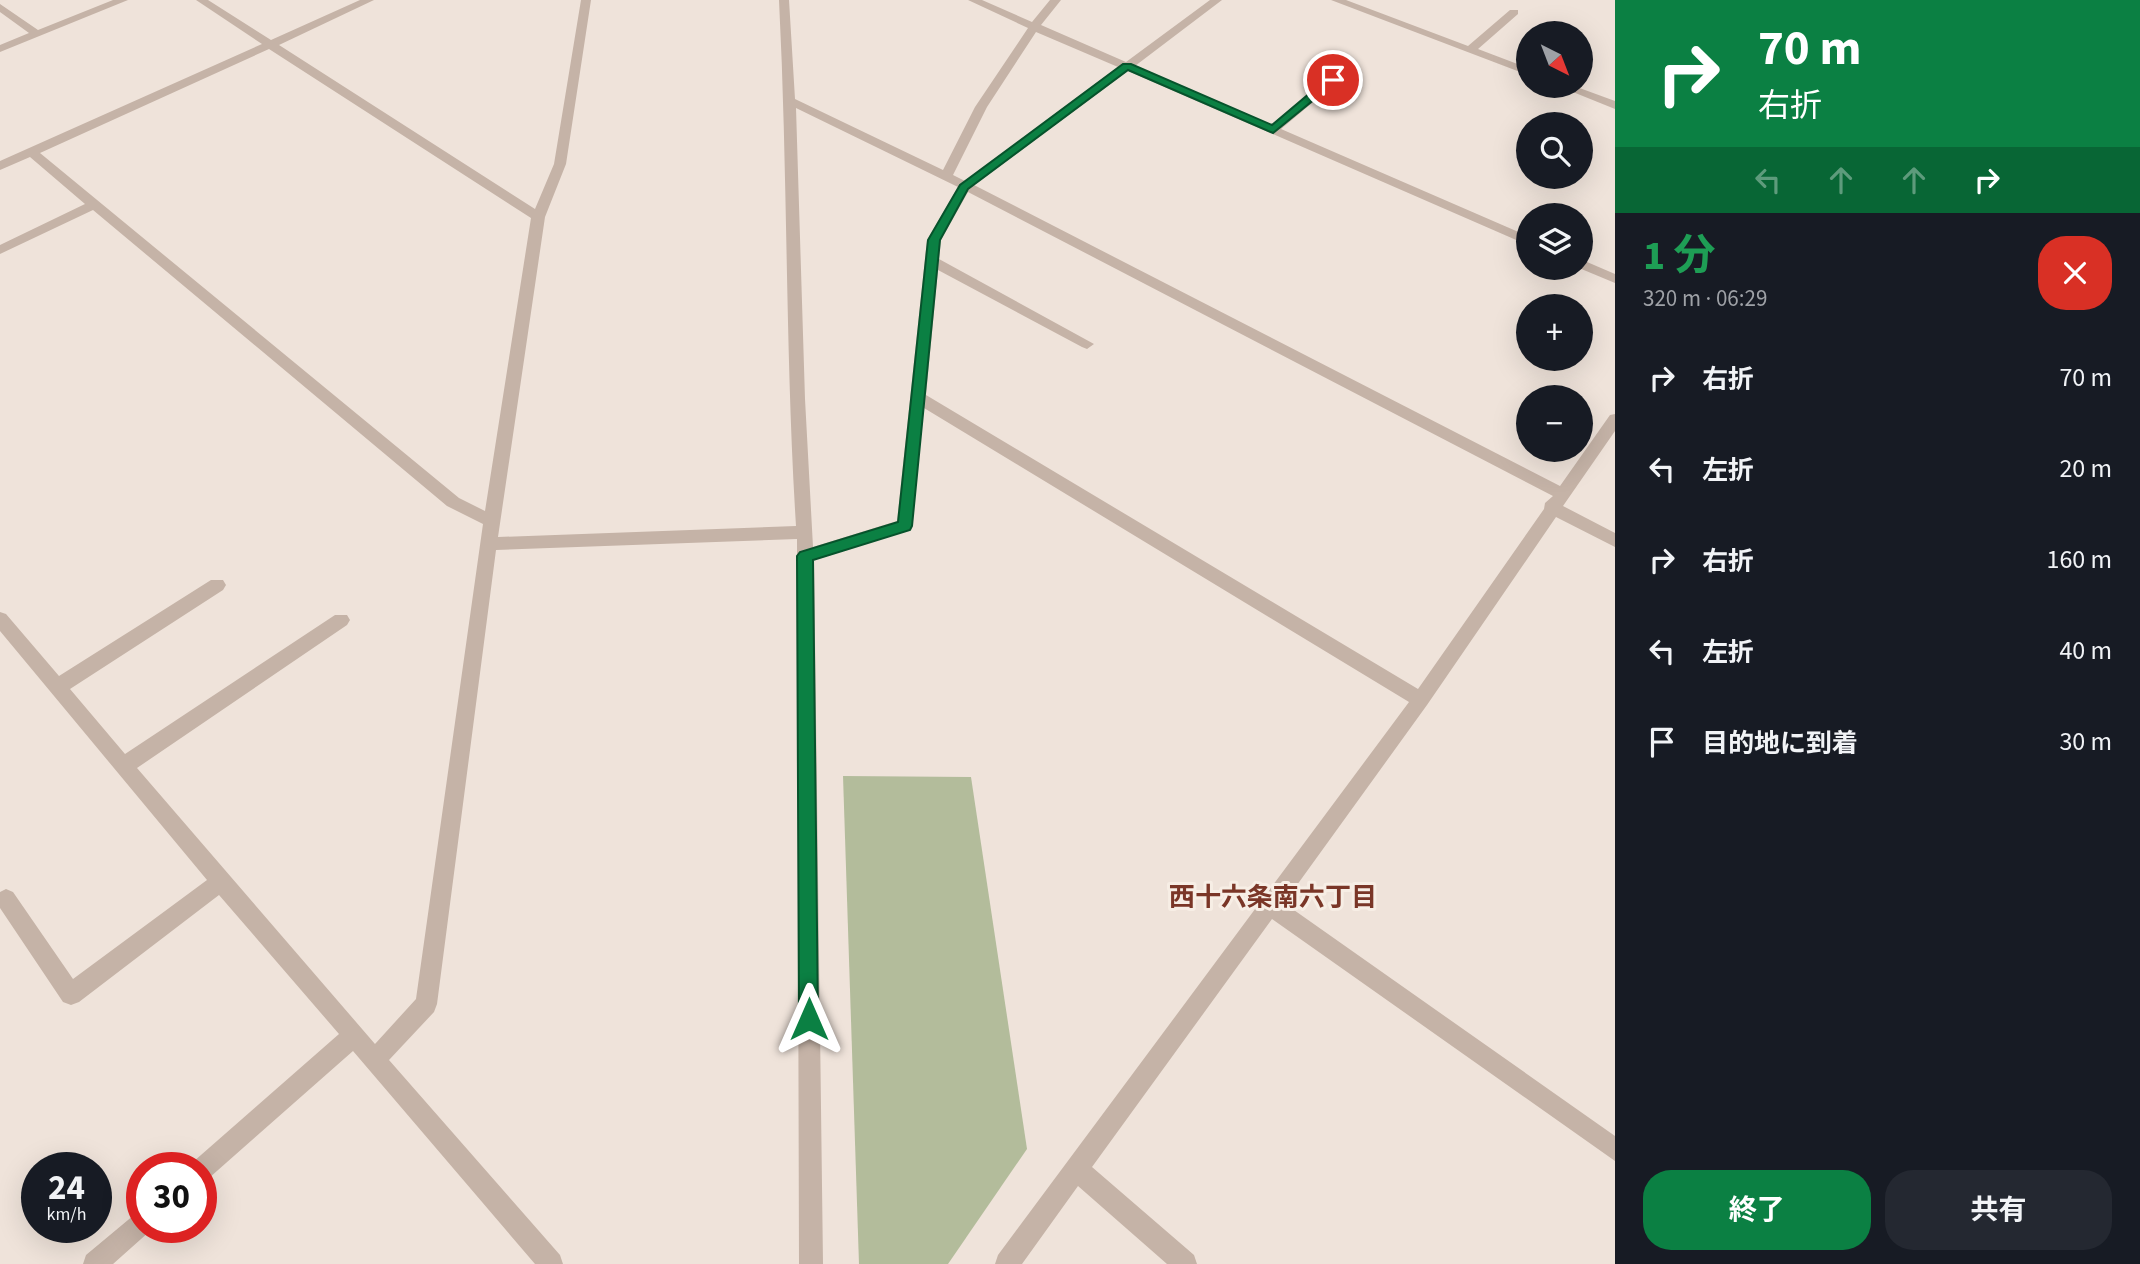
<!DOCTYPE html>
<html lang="ja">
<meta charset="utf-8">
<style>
:root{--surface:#171b24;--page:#242831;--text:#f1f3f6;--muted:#9ea1a6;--accent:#0b8043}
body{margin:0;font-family:"Source Sans 3","Noto Sans JP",sans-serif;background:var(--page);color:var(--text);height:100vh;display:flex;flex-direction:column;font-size:26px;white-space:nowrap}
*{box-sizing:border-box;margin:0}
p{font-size:23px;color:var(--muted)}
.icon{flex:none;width:38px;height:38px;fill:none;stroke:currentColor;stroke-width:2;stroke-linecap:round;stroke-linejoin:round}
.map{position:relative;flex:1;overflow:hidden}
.details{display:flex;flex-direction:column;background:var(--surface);width:525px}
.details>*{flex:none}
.guide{background:#0b8043;color:#fff;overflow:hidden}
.needle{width:46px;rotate:138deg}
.controls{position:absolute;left:1516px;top:21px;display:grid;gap:14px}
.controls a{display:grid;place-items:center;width:77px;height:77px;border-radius:50%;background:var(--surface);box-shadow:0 7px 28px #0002;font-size:35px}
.speed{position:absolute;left:21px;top:1152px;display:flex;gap:14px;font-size:35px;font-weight:700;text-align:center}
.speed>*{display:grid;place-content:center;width:91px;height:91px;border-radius:50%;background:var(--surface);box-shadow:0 7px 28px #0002;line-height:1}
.speed small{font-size:18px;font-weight:400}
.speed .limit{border:10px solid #d22;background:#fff;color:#111}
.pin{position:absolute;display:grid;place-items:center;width:60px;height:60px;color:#fff;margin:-30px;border:4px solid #fff;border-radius:50%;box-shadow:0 2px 7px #0007}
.me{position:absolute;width:77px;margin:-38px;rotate:0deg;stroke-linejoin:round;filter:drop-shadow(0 0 5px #0008)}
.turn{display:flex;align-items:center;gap:24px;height:147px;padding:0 28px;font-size:32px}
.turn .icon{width:91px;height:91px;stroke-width:2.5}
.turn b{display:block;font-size:49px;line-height:60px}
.lanes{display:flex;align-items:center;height:66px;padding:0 28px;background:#0003;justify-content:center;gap:35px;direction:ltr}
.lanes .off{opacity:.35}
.round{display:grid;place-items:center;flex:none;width:74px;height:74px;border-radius:28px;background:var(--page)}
.head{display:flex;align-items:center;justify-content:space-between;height:119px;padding:0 28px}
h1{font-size:42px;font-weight:700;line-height:52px;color:#1e9e55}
.action{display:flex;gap:14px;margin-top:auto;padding:14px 28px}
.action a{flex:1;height:80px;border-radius:28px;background:var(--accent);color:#fff;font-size:28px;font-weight:700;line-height:80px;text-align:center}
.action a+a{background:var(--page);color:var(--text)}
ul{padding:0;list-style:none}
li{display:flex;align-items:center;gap:21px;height:91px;padding:0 28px}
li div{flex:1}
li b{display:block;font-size:26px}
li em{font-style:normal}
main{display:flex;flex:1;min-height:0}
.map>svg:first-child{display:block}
.green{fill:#b3bc9b}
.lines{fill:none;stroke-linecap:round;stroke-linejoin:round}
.minor{fill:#c5b3a7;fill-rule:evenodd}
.route{fill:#0b8043;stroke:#07532c;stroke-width:2}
.labels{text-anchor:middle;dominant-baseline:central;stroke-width:6;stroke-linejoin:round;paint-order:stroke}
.neighbourhood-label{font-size:26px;font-weight:bold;fill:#7a3627;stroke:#f7eee5}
</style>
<main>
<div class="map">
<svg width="1615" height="1264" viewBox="0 0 1615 1264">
<rect width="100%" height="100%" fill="#efe3da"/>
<!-- green -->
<polygon class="green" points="843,776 971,777 1027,1149 948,1264 859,1264"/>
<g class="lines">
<!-- minor -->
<g class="minor">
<polygon points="113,0 128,0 0,52 0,45 29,33 0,12 0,4 38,30"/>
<path d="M 196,0 L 208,0 L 271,40 L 360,0 L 374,0 L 279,45 L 535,209 L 554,164 L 581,0 L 591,0 L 566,164 L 545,217 L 498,537 L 796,526 C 785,351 788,175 779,0 L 789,0 L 795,99 L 943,170 L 975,107 L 1028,28 L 968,0 L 982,0 L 1032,22 L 1050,0 L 1061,0 L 1041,25 L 1126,62 L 1210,0 L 1222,0 L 1135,66 L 1271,125 L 1329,78 L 1337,78 L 1337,82 L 1281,129 L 1528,236 L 1528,245 L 1128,71 L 974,185 L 1560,486 L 1610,415 L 1615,414 L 1615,431 L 1563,506 L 1615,533 L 1615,547 L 1556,517 L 1427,705 L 1284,903 L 1615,1136 L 1615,1161 L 1272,919 L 1092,1167 L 1194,1255 L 1197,1264 L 1167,1264 L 1078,1186 L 1022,1264 L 995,1264 L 998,1255 L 1409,702 L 924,408 L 911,529 L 814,560 L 823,1264 L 799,1264 L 797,539 L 496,550 L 437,1004 L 434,1012 L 389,1060 L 560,1255 L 563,1264 L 535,1264 L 353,1051 L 209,1178 L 201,1181 L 201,1167 L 191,1167 L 193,1162 L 339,1034 L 219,895 L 79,1002 L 71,1005 L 63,1002 L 0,908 L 0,892 L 6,889 L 13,892 L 73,979 L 207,880 L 0,631 L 0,612 L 6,614 L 59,676 L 211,580 L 223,580 L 226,585 L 223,590 L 70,689 L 125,754 L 335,615 L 347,615 L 350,620 L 347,625 L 137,768 L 375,1044 L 416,999 L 483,524 L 447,506 L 93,210 L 0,254 L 0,245 L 85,204 L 30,157 L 0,170 L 0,161 L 262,44 ZM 1036,32 L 1118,67 L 965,181 L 953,175 L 987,107 ZM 269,49 L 531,218 L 485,511 L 459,498 L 40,153 ZM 796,108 L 958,187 L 927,240 L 897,521 L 813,547 L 805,399 ZM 968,192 L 1553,496 L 1545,503 L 1544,509 L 1418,689 L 926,395 L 938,270 L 1082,347 L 1087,349 L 1094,344 L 939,259 L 941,240 Z"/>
<polygon points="1331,0 1346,0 1468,46 1510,10 1518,10 1518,14 1478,49 1528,68 1528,75"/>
<polygon points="1558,86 1574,86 1615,101 1615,109"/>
<polygon points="1580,259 1615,274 1615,283 1579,268"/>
<polygon points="142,1211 142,1227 152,1227 150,1231 113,1264 83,1264 86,1255 134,1215"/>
</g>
</g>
<!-- route -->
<polygon class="route" points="1123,64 1131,64 1272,125 1329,77 1338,80 1273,133 1128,70 968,189 940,240 912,526 910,530 813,560 818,1019 816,1026 809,1029 802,1026 799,1019 797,556 800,552 898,522 928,240 960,185"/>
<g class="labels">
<!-- neighbourhood labels -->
<g class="neighbourhood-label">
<text x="1273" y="897">西十六条南六丁目</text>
</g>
</g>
</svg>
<div class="controls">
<a><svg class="needle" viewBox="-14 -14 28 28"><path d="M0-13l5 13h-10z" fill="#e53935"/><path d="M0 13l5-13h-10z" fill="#9ea1a6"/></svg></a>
<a><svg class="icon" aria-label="search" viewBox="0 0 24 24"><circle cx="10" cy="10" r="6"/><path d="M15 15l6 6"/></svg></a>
<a><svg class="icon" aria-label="layers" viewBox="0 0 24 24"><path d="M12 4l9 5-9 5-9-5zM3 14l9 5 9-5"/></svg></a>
<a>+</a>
<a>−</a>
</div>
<div class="speed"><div>24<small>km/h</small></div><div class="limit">30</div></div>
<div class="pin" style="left:1333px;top:80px;background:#d93025"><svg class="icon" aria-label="arrive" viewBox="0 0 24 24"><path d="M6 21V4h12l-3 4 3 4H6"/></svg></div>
<svg class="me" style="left:809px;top:1019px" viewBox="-20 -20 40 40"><path d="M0-17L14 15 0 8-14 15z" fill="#0b8043" stroke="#fff" stroke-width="4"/></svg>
</div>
<section class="details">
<div class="guide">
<div class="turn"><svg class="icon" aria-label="right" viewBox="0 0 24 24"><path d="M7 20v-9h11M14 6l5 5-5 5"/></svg><div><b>70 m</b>右折</div></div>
<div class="lanes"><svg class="icon off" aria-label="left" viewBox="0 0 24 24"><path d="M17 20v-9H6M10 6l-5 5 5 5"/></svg><svg class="icon off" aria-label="ahead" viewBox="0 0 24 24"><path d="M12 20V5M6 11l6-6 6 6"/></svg><svg class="icon off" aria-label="ahead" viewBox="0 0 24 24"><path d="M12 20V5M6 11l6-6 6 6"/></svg><svg class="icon" aria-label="right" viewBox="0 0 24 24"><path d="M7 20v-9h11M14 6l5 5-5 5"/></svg></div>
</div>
<div class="head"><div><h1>1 分</h1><p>320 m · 06:29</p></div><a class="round" style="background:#d93025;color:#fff"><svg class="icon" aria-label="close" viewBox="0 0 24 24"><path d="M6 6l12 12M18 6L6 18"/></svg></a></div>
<ul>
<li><svg class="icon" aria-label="right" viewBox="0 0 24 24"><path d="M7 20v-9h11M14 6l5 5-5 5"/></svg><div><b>右折</b></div><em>70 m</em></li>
<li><svg class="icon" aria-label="left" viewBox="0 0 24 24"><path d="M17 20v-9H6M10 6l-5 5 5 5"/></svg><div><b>左折</b></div><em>20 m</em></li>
<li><svg class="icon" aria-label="right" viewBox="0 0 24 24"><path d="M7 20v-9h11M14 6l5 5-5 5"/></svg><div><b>右折</b></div><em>160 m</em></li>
<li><svg class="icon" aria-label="left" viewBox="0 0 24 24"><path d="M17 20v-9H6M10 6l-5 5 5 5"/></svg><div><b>左折</b></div><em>40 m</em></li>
<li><svg class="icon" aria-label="arrive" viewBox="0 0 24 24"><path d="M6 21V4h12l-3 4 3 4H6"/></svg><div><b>目的地に到着</b></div><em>30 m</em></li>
</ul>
<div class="action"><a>終了</a><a>共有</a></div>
</section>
</main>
